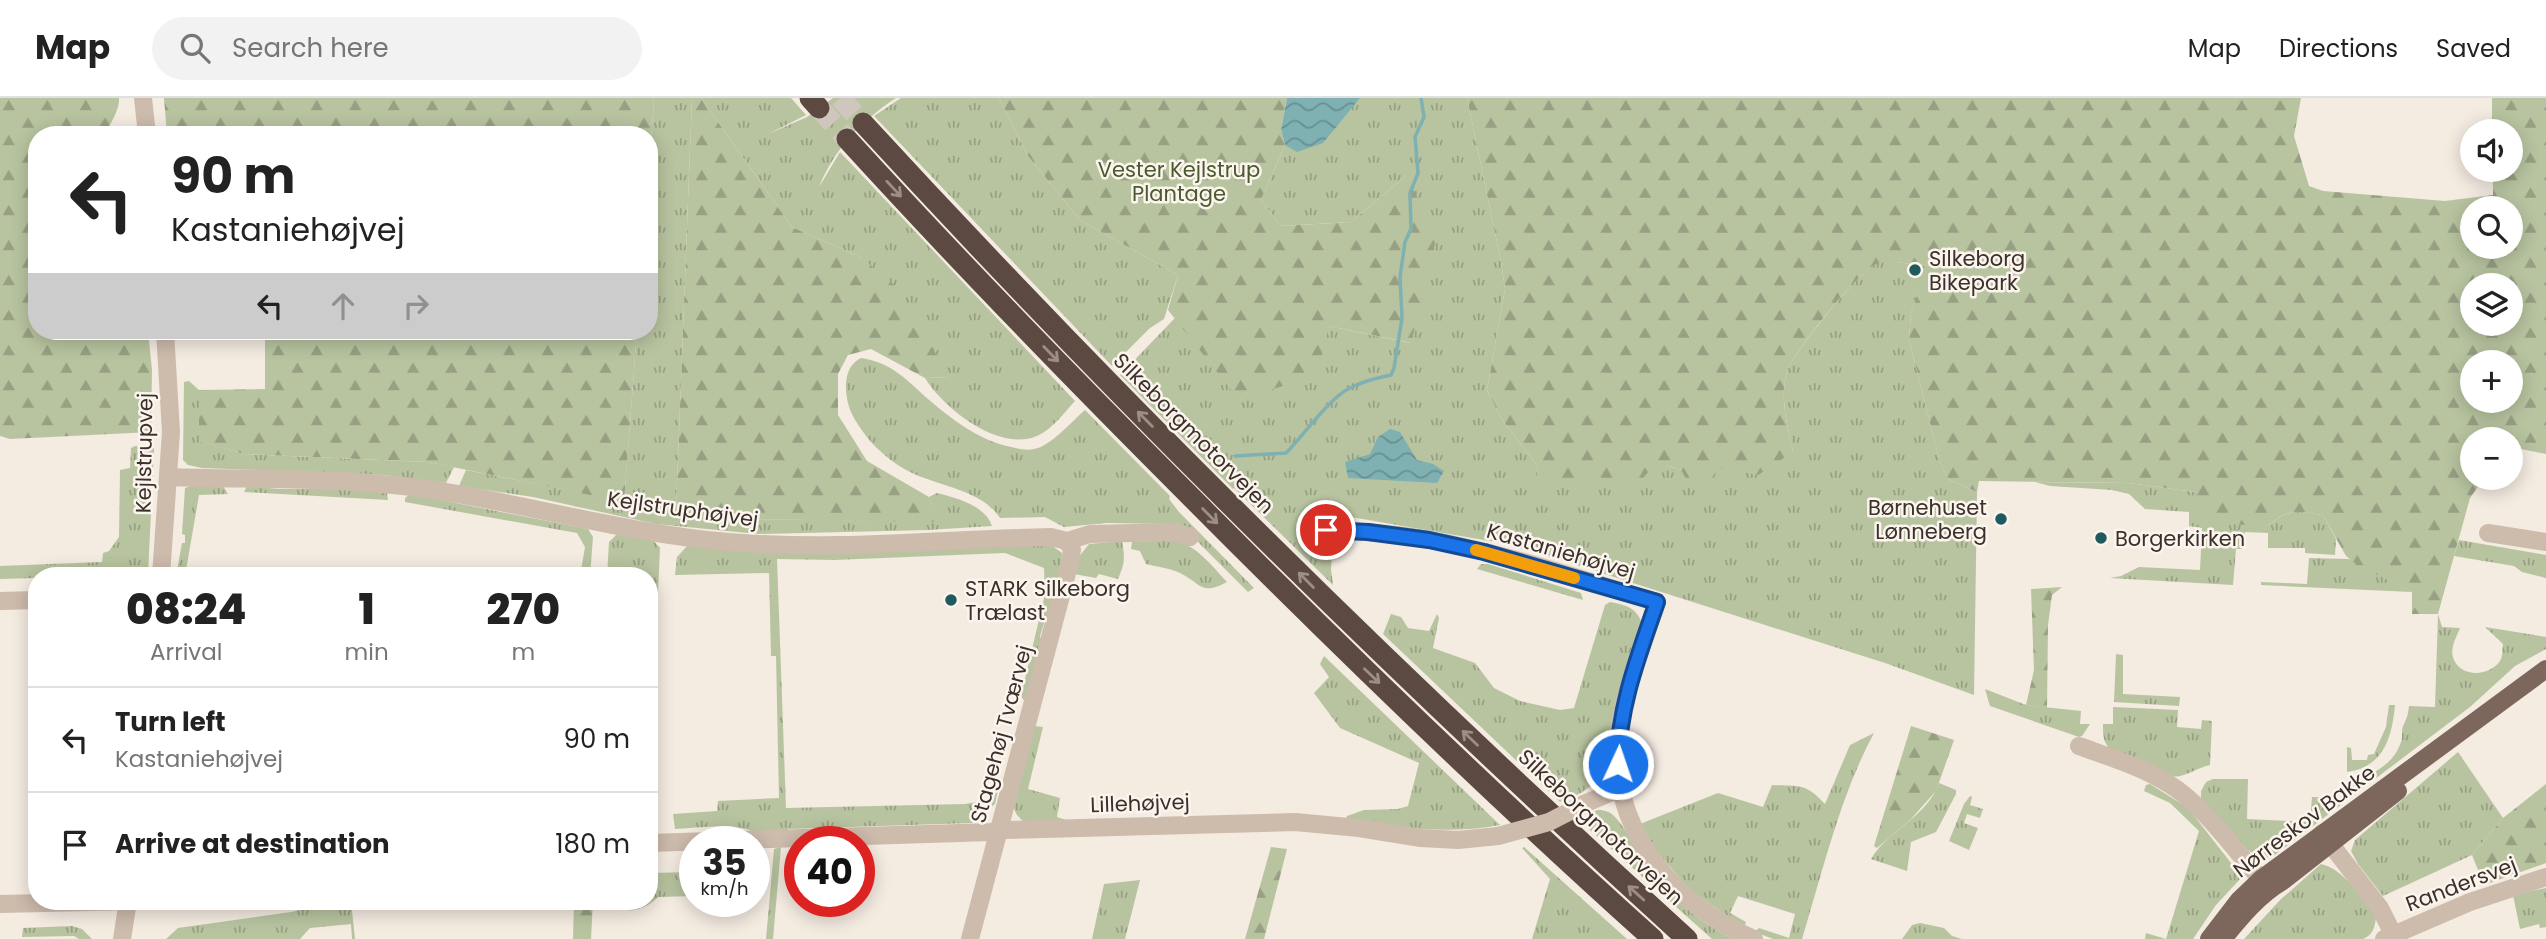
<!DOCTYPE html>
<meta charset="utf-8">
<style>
:root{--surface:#fff;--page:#f2f2f2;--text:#222;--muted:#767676;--line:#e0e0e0}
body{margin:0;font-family:Poppins,sans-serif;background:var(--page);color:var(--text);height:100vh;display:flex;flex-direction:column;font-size:26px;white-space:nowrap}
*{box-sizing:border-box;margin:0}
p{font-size:23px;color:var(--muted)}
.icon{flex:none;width:38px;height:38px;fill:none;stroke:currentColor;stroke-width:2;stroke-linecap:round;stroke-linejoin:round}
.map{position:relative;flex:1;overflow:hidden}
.details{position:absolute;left:28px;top:469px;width:630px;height:343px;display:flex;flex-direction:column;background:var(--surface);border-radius:28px;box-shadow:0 4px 18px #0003}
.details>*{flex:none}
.banner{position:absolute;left:28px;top:28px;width:630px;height:214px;border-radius:28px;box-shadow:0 4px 18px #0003;background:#fff;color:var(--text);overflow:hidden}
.tools{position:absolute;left:2460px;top:21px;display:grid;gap:14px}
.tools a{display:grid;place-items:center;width:63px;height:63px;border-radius:50%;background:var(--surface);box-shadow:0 4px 18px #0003;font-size:35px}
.speed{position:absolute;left:679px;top:728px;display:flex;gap:14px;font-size:35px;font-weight:700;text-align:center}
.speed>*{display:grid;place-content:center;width:91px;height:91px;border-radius:50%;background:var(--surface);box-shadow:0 4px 18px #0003;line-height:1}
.speed small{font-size:18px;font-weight:400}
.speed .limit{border:10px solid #d22;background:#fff;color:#111}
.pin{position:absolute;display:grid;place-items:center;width:60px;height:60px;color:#fff;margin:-30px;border:4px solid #fff;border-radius:50%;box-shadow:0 2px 7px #0007}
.me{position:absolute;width:77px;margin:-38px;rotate:3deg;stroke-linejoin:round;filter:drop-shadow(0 0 5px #0008)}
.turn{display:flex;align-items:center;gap:24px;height:147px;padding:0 28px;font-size:32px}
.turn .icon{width:91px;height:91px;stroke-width:2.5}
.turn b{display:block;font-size:49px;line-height:60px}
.lanes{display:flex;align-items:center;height:66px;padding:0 28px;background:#0003;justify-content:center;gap:35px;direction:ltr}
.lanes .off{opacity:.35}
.eta{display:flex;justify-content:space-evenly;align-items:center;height:119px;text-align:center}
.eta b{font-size:42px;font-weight:800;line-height:49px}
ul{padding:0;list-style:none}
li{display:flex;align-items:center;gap:21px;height:105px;padding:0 28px;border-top:2px solid var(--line)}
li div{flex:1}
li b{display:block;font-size:26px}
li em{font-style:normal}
header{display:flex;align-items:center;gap:42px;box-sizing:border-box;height:98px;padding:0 35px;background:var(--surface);border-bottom:2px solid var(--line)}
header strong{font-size:33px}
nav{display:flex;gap:38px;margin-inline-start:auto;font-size:24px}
.search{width:490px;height:63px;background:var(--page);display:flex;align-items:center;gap:18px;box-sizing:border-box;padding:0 24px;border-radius:38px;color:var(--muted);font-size:26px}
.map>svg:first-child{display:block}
.grass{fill:url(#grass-tufts)}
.forest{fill:url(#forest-firs);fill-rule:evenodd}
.water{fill:url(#water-waves)}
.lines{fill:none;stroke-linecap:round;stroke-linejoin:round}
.stream{stroke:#7fb0b2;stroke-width:3.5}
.highway-tunnel{stroke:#cfc6bd;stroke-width:21;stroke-dasharray:21 10;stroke-linecap:butt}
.minor{stroke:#cdbbac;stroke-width:18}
.major{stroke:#7d675c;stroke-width:18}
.highway{stroke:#5c4a42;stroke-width:21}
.minor-bridge{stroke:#cdbbac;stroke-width:18}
.oneway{stroke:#9c8e87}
.route-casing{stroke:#114b97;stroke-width:18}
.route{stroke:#1a73e8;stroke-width:12}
.slow{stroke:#f59e0b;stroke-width:12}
.poi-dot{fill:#1f5a5e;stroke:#fbf5ee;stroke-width:2.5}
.labels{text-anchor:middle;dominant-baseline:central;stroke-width:5;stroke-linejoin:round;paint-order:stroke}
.park-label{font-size:21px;fill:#4a5a2e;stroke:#fbf5ee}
.poi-label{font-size:21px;fill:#3b302b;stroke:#fbf5ee;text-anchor:start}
.street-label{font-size:21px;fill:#3b302b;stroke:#fbf5ee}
</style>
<header>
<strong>Map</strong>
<div class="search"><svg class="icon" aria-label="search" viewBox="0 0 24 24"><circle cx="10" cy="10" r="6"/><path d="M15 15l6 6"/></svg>Search here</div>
<nav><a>Map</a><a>Directions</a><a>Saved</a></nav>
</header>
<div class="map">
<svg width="2546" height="841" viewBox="0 0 2546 841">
<defs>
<pattern id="grass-tufts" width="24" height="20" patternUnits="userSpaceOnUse" patternTransform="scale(1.75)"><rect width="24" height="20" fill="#b8c4a0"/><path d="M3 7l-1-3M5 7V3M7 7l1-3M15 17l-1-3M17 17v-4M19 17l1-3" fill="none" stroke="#97a083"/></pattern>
<pattern id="forest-firs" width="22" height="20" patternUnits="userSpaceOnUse" patternTransform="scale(1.75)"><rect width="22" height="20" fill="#b8c4a0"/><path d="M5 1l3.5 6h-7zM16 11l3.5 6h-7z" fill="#97a083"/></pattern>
<pattern id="water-waves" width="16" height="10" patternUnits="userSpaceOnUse" patternTransform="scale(1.75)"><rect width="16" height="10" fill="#7fb0b2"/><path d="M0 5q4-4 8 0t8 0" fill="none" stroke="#699091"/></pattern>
</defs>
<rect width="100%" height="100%" fill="#f4ebe1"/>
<!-- grass -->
<g class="grass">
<path d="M 652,0 L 692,0 L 676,412 L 740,421 L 938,423 L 929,399 L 937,395 C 956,400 985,407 992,428 L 928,432 L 758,436 L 656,426 L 533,399 L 459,388 L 466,372 L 624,403 L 637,233 L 649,233 L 649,69 L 654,2 Z"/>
<path d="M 701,0 L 791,0 L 806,17 L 768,36 L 807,19 L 833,0 L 896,0 C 861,23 835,50 819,89 L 840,54 L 1075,303 C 1065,314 1052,331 1039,337 C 1001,356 944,311 925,280 L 949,279 L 862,160 L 792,129 Z"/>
<polygon points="901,0 999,0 1028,58 1080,122 1178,177 1164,221 1150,230 1112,268 874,18"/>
<path d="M 1287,0 L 1467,0 L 1501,164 L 1505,191 L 1487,292 L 1501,320 L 1538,369 L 1537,383 L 1652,369 L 1662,366 L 1681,372 L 1719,370 L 1793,354 C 1788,329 1779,299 1787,274 C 1792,256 1862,169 1879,164 C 1890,162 1916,167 1928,168 L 1911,215 L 1909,242 L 1940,364 L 1948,381 L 1977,394 L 1974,597 L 1885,565 L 1545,457 L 1501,445 L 1351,419 L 1305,421 L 1304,440 L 1313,441 L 1321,457 L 1332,457 L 1331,471 L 1333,487 L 1234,390 L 1233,391 L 1120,277 L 1175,220 L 1240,302 L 1329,228 L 1410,245 L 1406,78 L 1351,124 L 1281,128 L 1261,102 L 1285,47 Z"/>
<path d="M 861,260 C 891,264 907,282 928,301 C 950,320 979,342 1007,348 C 1015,350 1025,353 1034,351 C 1050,349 1072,323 1085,312 L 1170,398 L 1169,401 L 1179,414 L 1254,490 L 1248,494 L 1192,438 L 1174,426 L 1107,425 L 1064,429 L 1045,419 L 1000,420 C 982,392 938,388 910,374 C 892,365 872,348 861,331 C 852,318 847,308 846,292 C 846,278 848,267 861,260 Z"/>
<polygon points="189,283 199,292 200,343 244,356 428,364 454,369 446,385 384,377 202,370 188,367 183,362 184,284"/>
<polygon points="135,348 154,350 148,477 37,478 37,480 0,481 0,468 102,464 103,455 109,453 119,439 120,372 130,370 131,350"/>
<path d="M 2035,384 L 2129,385 L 2195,394 L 2268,428 C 2288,410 2299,413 2323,417 L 2336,441 L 2335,457 L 2305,455 L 2305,450 L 2268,450 L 2268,435 L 2245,434 L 2242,451 L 2236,451 L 2233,487 L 2110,480 L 2121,478 L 2139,469 L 2200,472 L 2202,430 L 2189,428 L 2189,414 L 2145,411 L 2129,396 L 2112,392 L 2050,388 Z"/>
<polygon points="191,388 223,388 228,396 199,397 185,478 176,478 182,445 185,445 185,437 182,436 185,390"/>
<polygon points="247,388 279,391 353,391 387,395 388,402 244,394"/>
<polygon points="410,396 588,431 593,439 590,478 580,478 585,449 577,435 405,404 405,400"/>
<polygon points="618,435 652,441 660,450 658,494 649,494 649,478 607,478 609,444"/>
<path d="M 1172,442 C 1196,446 1211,467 1227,484 C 1201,498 1202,486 1180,475 C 1170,470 1157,469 1146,466 L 1140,453 L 1131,451 L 1132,444 Z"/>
<polygon points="2459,442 2546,457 2546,480 2522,474 2514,468 2454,458"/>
<path d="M 1122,443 C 1125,461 1125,465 1118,481 L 1099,476 L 1096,480 L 1074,476 L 1078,460 L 1089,446 Z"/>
<path d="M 688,447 L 1051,447 L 1062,455 L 1061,474 L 1049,521 L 1045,522 L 1040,538 L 1042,544 L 1025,604 L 1021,598 L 1045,496 L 1044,470 L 1005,455 L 834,462 L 777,461 L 786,710 L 965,706 L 987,702 L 993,692 L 998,692 L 995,706 L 972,725 L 788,731 L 788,734 L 755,735 C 739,724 695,730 675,731 L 673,716 L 717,713 L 718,703 L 779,700 L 776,558 L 771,558 L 769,475 L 675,477 L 677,459 Z"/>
<polygon points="2309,460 2349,461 2412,494 2261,487 2261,484 2307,486"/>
<polygon points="1481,466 1488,466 1581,495 1583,502 1477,471"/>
<path d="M 1610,504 C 1624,507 1635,508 1641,523 L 1615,606 L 1610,631 L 1607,676 L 1581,695 L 1560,704 L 1383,536 L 1391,516 L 1401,519 L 1408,530 L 1429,533 L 1437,516 L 1439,520 L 1433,550 L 1475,565 L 1494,590 L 1520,603 L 1560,612 L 1574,610 L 1605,507 Z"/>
<path d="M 2438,516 L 2442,529 L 2460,530 C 2456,540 2449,551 2454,562 C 2462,580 2490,578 2500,563 C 2503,559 2502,551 2503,546 L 2485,529 L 2546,539 L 2546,551 L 2515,568 L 2470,609 L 2272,759 C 2248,766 2216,718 2201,701 L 2201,693 L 2206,684 L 2213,681 L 2248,681 L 2247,721 L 2310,724 L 2312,699 L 2345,700 L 2346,685 C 2369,679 2393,668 2401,644 C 2403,639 2401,634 2403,628 C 2407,620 2408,617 2409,608 L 2435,609 Z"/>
<polygon points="2116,556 2123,557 2123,596 2180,599 2179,608 2114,604"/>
<path d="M 1324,558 L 1500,727 C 1448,737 1398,729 1346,723 L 1347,718 L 1364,712 L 1398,711 L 1408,708 L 1419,665 L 1340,630 L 1314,595 L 1329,579 L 1320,566 Z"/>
<polygon points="1985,591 2026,607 2081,613 2080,626 2090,626 2082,638 2079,639 1990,608"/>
<path d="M 2389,607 L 2395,607 C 2392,639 2384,669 2347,674 L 2347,649 L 2351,650 L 2352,662 L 2367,662 L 2368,657 L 2374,656 L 2386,629 Z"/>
<path d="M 2113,609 L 2178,612 L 2177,629 L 2201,631 L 2202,622 L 2212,623 L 2210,667 C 2195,670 2185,681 2169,678 L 2112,653 C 2103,645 2103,638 2103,626 L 2113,626 Z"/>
<path d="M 1034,628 L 1043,629 L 1028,691 L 1060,700 L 1057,719 L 1066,722 L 1024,724 C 1020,720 1015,716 1014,710 C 1012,692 1029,647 1034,628 Z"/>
<path d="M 1874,635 C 1840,698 1823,772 1802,841 L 1773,841 L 1755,834 L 1759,830 L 1789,840 L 1795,816 L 1738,798 L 1730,815 L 1746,824 L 1744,830 L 1689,791 L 1655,751 L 1640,726 L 1718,695 L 1763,709 L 1772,687 C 1799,688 1806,685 1825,706 L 1850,647 Z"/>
<polygon points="2458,654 2503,720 2472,757 2383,798 2358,766 2351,753 2355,742"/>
<path d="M 1939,685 L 1956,692 L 1956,696 L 1936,734 L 1911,744 L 1907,773 L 1871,761 C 1888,732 1928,718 1939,685 Z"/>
<polygon points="2150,686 2188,710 2242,779 2216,807 2193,841 2145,841 2146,835 2166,841 2199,733 2170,705 2144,693 2146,687"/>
<polygon points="1970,698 1972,699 1970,707 1983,711 1980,720 1967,716 1964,725 1978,730 1969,752 1949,743 1964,706"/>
<path d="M 1597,712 C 1606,712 1611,714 1616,720 C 1627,732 1634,749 1643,762 C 1664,795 1699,824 1733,841 L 1712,841 L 1580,723 Z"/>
<polygon points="781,749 773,841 766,841 774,751"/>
<polygon points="1524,749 1627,841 1532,841 1550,781 1522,750"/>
<path d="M 2321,766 C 2344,771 2362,800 2376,819 C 2375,829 2373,837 2363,841 L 2244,841 L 2281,801 Z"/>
<path d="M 695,774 L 695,798 L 658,799 C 646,811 625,820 612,803 L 649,803 L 649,775 Z"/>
<polygon points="1140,782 1125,841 1092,841 1104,786"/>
<polygon points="2546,790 2546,829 2540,830 2539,826 2520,831 2513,797"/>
<polygon points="339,803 351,803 355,841 352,841 351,826 310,830 300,841 166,841 178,830 291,814"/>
<polygon points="1920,825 1944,830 1952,838 1962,841 1902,841 1912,827"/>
<polygon points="72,828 82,831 92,841 79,841 74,838 22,839 23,830"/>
</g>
<!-- forest -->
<g class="forest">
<path d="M 0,0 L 119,0 C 120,12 110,25 105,37 L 37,37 L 37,233 L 148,233 L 152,272 L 151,334 L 10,341 L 0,338 Z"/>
<polygon points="164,0 652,0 654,2 649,69 649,37 167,37"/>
<polygon points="692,0 701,0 792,129 862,160 899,191 949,279 925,280 871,251 848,257 838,276 838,317 867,363 929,399 939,424 740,421 676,412"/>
<polygon points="999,0 1287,0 1281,30 1285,47 1261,102 1281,128 1351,124 1406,78 1437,137 1411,245 1329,228 1317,277 1239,302 1168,212 1178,177 1080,122 1028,58"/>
<path d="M 1467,0 L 2301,0 L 2294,38 L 2309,88 L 2323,93 L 2445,103 L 2493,97 L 2493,72 L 2511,72 L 2511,33 L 2492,33 L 2492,0 L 2546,0 L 2546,356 L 2511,349 L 2511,341 L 2473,341 L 2473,380 L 2484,380 L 2470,400 L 2438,516 L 2412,516 L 2412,494 L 2356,466 L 2346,458 L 2323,417 C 2299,413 2287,410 2268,428 L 2208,425 L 2195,394 L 2129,385 L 1979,383 L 1977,394 L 1948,381 L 1940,364 L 1909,242 L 1911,215 L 1927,168 C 1916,167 1889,162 1879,165 C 1861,169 1792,256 1787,274 C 1779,300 1788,329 1793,354 L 1758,377 L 1719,370 L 1705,388 L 1688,384 L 1681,372 C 1658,364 1656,364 1640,384 L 1536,383 L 1538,369 L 1501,320 L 1487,292 L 1505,191 L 1501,164 ZM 2473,110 L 2511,110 L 2511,149 L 2473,149 ZM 2511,187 L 2511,226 L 2473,226 L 2473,187 ZM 2473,264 L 2511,264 L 2511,303 L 2473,303 Z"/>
<polygon points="265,233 637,233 624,404 428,364 244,356 199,343 199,292 265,291"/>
<polygon points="2062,489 2052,497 2048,527 2047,610 2026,607 2034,572 2031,491"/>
<polygon points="1911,628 1954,642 1936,693 1911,721 1877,750 1874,748"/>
<polygon points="2546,686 2546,765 2484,787 2472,757 2503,720"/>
<polygon points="1271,749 1287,751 1264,841 1245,841"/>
<polygon points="574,803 593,803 591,841 573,841"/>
</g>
<!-- water -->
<g class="water">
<polygon points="1287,0 1360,0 1323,45 1297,54 1285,47 1281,31"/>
<polygon points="1390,331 1400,334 1417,362 1433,366 1444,373 1437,385 1348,380 1345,364 1370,356 1378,339"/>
</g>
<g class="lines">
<!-- stream -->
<path class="stream" d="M 1235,358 L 1286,355 C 1302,339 1329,301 1348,291 C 1361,284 1376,280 1391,277 L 1394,270 L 1402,220 L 1400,179 L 1405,144 L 1411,131 L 1410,95 L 1418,75 L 1415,39 L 1424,19 L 1421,0"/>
<!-- highway-tunnel -->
<g class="highway-tunnel">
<polyline points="840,0 863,25"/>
<polyline points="819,10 847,41"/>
</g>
<!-- minor -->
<g class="minor">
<polyline points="143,0 147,37"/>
<path d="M 169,379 C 256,382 346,379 433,392 C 532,407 629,436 729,444 C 836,453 944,441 1051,439 L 1067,443 L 1090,436 L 1176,434 L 1190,439"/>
<path d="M 1307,431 C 1348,433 1389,434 1430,442 C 1507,456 1582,482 1657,504 C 1643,546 1621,600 1618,643 C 1611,732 1675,808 1754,841"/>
<polyline points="2488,435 2546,444"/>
<polyline points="1326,455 1327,432"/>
<polyline points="161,478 171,334 165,233"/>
<polyline points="0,503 37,502"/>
<path d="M 2079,648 C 2112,660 2149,671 2178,692 C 2214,719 2239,759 2270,791"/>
<polyline points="1584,706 1621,690"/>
<polyline points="2322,735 2380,810 2393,836"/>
<polyline points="649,745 991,734 1005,732 1295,724 1359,730 1421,740 1458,742 1498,738"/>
<polyline points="0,806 135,803"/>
<polyline points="122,841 128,803"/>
<polyline points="970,841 1070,464 1072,452 1067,443"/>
<polyline points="2384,841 2470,804 2546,779"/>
</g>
<!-- major -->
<g class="major">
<polyline points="2209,841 2239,802 2261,781 2546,571"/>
<path d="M 2223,841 C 2241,819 2259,797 2283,783 L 2398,693"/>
</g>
<!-- highway -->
<g class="highway">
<polyline points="810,0 819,10"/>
<path d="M 863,25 C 1125,310 1401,581 1687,841"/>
<path d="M 847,41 C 960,165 1077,285 1195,403 C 1344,553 1496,700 1653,841"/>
</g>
<!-- minor-bridge -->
<polyline class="minor-bridge" points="1498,738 1549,724 1584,706"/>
</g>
<!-- one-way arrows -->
<defs><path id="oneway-shaft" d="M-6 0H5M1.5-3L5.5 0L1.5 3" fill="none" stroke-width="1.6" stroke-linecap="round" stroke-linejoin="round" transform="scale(1.75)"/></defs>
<g class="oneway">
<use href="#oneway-shaft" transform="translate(894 91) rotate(47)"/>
<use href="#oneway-shaft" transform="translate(1051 256) rotate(46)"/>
<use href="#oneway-shaft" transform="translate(1145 321) rotate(-135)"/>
<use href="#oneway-shaft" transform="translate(1210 418) rotate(45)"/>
<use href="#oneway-shaft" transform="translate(1306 482) rotate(-135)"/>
<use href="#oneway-shaft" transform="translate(1372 578) rotate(44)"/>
<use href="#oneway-shaft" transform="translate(1470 640) rotate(-136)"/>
<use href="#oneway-shaft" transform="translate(1636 795) rotate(-138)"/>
</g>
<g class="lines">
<defs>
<path id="route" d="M 1326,432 L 1368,434 L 1429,442 L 1484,454 L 1657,504 C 1639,556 1618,610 1618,666"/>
</defs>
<!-- route casing -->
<use href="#route" class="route-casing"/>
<!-- route -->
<use href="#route" class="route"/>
<!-- slow -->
<polyline class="slow" points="1476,452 1574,480"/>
</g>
<!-- markers -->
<g class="poi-dot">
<circle cx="1915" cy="172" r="7"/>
<circle cx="2001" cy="421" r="7"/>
<circle cx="2101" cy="440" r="7"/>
<circle cx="951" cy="502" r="7"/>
</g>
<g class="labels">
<!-- park labels -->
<g class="park-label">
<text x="1179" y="71">Vester Kejlstrup<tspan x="1179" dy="24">Plantage</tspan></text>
</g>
<!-- poi labels -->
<g class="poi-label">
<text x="1929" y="160">Silkeborg<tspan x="1929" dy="24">Bikepark</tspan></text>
<text x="1987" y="409" text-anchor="end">Børnehuset<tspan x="1987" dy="24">Lønneberg</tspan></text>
<text x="2115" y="440">Borgerkirken</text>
<text x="965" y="490">STARK Silkeborg<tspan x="965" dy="24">Trælast</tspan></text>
</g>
<!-- street labels -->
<g class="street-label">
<text transform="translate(1194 335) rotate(45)">Silkeborgmotorvejen</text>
<text transform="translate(144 355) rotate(-89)">Kejlstrupvej</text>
<text transform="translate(683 411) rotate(8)">Kejlstruphøjvej</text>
<text transform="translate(1561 453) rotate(16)">Kastaniehøjvej</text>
<text transform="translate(1001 636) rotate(-75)">Stagehøj Tværvej</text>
<text transform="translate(1140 705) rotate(-2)">Lillehøjvej</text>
<text transform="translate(2304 723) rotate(-37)">Nørreskov Bakke</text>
<text transform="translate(1601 729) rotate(43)">Silkeborgmotorvejen</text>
<text transform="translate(2461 786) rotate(-21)">Randersvej</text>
</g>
</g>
</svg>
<div class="tools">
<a><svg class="icon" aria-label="sound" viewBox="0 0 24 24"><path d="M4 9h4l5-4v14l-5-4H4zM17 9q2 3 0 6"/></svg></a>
<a><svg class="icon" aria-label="search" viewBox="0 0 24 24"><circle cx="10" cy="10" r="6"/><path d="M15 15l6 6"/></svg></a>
<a><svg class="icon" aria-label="layers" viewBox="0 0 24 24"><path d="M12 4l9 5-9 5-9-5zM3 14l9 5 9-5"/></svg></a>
<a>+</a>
<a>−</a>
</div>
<div class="speed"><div>35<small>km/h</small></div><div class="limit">40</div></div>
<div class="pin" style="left:1326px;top:432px;background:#d93025"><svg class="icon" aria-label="arrive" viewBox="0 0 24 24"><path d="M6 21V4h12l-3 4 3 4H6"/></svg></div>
<svg class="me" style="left:1618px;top:666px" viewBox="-20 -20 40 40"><circle r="17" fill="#1a73e8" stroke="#fff" stroke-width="3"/><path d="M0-11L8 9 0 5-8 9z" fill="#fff"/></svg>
<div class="banner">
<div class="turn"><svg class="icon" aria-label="left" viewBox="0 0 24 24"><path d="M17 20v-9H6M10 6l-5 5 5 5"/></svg><div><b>90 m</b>Kastaniehøjvej</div></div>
<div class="lanes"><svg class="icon" aria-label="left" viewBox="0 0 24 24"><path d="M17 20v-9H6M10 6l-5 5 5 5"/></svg><svg class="icon off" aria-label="ahead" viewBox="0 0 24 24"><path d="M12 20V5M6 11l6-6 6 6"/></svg><svg class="icon off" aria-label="right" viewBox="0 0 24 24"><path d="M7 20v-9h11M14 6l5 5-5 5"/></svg></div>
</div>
<section class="details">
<div class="eta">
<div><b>08:24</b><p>Arrival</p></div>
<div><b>1</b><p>min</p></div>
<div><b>270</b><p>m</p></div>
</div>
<ul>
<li><svg class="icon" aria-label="left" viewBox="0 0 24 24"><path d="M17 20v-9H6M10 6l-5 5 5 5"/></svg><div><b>Turn left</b><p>Kastaniehøjvej</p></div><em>90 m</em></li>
<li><svg class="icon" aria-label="arrive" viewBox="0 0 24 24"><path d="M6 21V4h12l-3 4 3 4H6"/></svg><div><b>Arrive at destination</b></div><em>180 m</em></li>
</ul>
</section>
</div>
